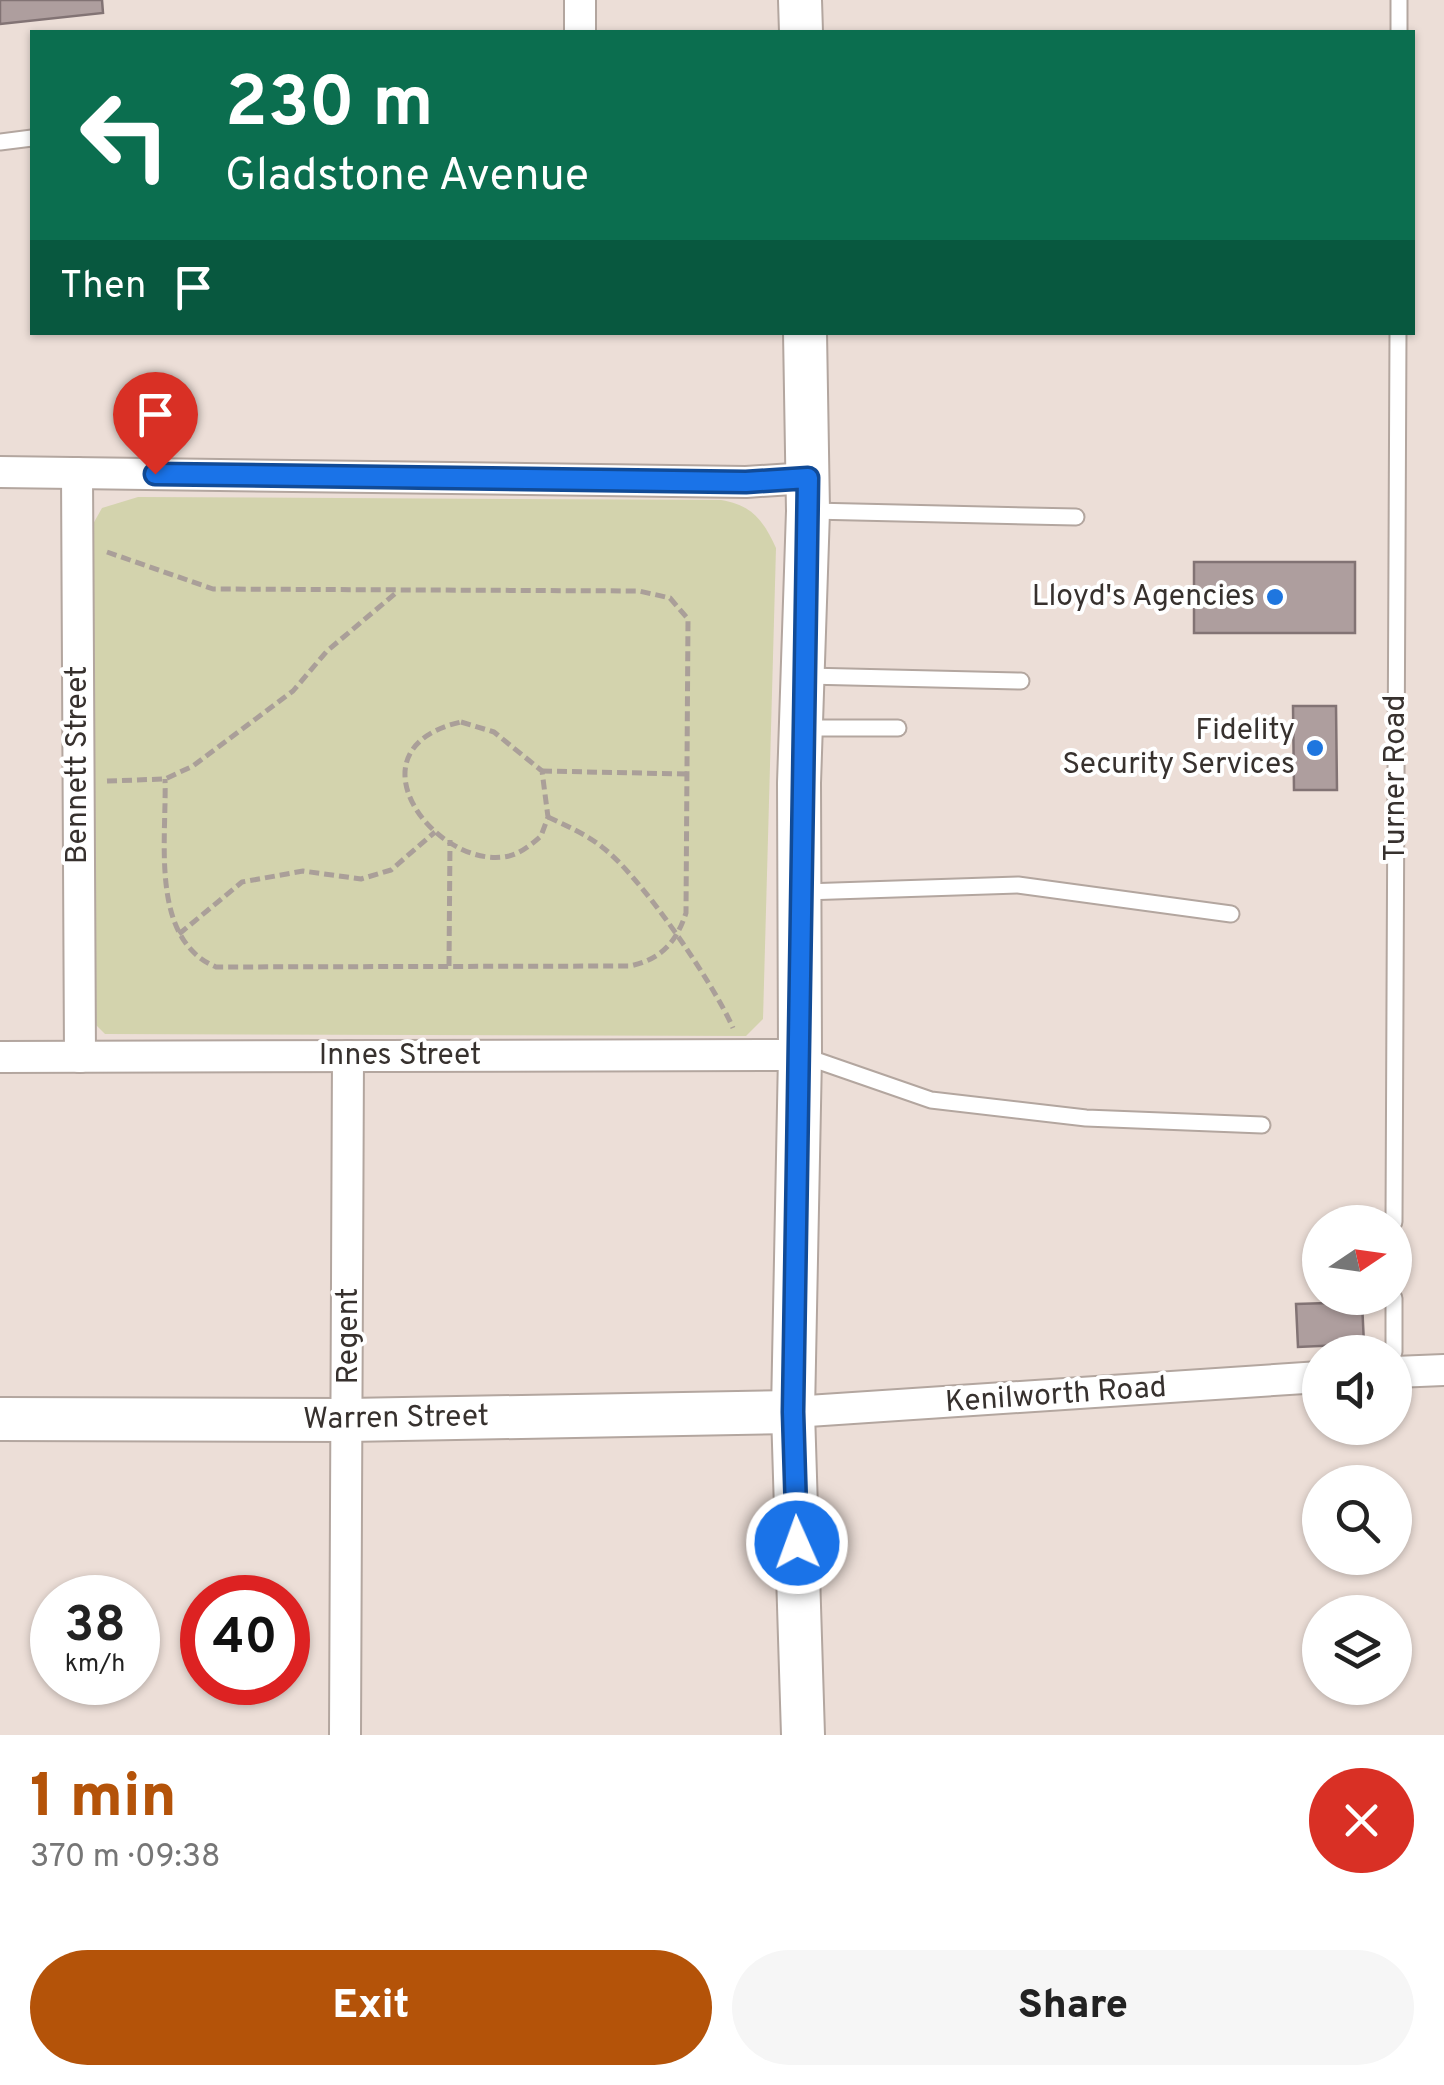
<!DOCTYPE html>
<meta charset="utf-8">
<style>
:root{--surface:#fff;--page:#f6f6f6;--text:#222;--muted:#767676;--accent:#b45309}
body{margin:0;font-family:Overpass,sans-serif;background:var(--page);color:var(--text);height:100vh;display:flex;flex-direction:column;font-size:38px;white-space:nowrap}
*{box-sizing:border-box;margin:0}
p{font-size:32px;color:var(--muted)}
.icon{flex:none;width:55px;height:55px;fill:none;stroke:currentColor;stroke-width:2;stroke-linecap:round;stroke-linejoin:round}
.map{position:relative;height:1735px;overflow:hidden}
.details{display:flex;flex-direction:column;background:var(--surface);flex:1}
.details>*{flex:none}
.guide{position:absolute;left:30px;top:30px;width:1385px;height:305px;border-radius:0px;box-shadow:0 2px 8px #0004;background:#0b6e4f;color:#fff;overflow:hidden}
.needle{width:65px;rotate:77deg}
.tools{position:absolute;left:1302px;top:1205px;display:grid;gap:20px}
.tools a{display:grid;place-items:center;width:110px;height:110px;border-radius:50%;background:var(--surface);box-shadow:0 2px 8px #0004;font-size:50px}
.speed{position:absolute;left:30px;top:1575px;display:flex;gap:20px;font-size:50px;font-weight:700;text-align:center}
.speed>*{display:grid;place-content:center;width:130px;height:130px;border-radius:50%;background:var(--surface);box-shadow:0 2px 8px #0004;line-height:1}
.speed small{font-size:25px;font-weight:400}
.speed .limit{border:15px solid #d22;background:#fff;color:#111}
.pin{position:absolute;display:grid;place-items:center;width:85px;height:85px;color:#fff;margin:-102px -42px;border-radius:50% 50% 50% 0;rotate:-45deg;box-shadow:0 0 10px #0007}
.pin .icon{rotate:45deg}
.me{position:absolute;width:110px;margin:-55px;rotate:358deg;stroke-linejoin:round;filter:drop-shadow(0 0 8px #0008)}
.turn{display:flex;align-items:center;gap:35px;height:210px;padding:0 30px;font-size:45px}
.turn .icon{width:130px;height:130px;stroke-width:2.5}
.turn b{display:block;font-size:70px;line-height:85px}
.then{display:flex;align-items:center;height:95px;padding:0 30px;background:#0003;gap:20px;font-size:38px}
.round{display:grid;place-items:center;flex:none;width:105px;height:105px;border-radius:52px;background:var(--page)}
.summary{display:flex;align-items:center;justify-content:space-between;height:170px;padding:0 30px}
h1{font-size:60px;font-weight:800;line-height:75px;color:var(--accent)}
.button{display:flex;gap:20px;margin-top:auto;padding:20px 30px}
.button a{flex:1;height:115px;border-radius:60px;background:var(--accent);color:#fff;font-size:40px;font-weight:800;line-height:115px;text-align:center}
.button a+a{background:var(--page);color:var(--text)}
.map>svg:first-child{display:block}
.green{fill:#d3d3ad}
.building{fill:#ae9e9e;stroke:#827374;stroke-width:2.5}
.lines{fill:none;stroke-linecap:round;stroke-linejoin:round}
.lane-casing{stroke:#b3a69f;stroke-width:19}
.street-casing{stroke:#b3a69f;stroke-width:34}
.secondary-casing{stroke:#b3a69f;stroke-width:46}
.path{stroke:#aa9f99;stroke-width:5;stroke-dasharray:10 5;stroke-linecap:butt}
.lane{stroke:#fff;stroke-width:15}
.street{stroke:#fff;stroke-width:30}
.secondary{stroke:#fff;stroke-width:42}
.route-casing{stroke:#114b97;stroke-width:25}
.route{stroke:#1a73e8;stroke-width:18}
.poi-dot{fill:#1f76df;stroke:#fff;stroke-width:4}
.labels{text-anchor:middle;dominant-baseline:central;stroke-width:8;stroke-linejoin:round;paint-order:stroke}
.poi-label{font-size:30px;fill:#37312e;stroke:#fff;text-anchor:end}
.street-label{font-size:30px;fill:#37312e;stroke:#fff}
</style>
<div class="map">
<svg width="1444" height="1735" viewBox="0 0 1444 1735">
<rect width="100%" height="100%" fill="#ecded7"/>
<!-- green -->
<path class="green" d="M 138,497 L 721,500 C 752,505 763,520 776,548 L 763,1019 L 746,1036 L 105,1034 L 96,1025 L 90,1009 L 88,533 L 102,508 Z"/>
<!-- building -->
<g class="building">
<polygon points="0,0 102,0 103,13 0,24"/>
<rect x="1194" y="562" width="161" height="71"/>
<polygon points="1293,706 1336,706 1337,790 1294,790"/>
<polygon points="1362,1302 1364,1344 1298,1347 1296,1304"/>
</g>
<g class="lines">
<defs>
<g id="lane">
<polyline points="1399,32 1399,0"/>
<polyline points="0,142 32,138"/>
<polyline points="812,511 1076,517"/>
<polyline points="807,676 1021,681"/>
<polyline points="805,728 898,728"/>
<polyline points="804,892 1018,885 1231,914"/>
<polyline points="804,1056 931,1100 1086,1118 1262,1125"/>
<polyline points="1394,1222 1398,332"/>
<polyline points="1394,1298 1394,1352"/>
</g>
<g id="street">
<polyline points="580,32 580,0"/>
<polyline points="0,472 746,482 808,478"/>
<polyline points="77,473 80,1057"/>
<polyline points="0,1057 800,1055"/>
<polyline points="1395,1372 1444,1370"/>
<polyline points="793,1412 1320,1377"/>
<polyline points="345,1735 348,1056"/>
</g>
<g id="secondary">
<polyline points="800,0 801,32"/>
<polyline points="0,1419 349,1420 793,1412"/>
<polyline points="803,1735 793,1412 800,1055 799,783 808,511 805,332"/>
</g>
</defs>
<!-- lane casing -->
<use href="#lane" class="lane-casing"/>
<!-- street casing -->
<use href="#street" class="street-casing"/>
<!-- secondary casing -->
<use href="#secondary" class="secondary-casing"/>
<!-- path -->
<g class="path">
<path d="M 107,552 L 213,589 L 639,591 L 670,598 L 688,619 L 686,913 C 676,943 661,959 630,966 L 216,967 C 149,939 167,838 165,779"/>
<path d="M 461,722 L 494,732 L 542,771 L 548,817 L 541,836 C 532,844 521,853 509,856 C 437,872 343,749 461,722 Z"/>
<polyline points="542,771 687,774"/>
<polyline points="107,781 165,779 193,766 293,691 327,651 397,592"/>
<path d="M 548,817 C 567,826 586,834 602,847 C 640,875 714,984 733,1028"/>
<polyline points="179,934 242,882 303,871 361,879 391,870 435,832"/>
<polyline points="449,966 450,840"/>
</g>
<!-- lane -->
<use href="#lane" class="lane"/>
<!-- street -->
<use href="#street" class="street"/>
<!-- secondary -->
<use href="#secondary" class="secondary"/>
</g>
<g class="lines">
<defs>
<polyline id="route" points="155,474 746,482 808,478 793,1412 797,1543"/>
</defs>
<!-- route casing -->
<use href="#route" class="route-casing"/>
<!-- route -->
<use href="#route" class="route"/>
</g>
<!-- markers -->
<g class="poi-dot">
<circle cx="1275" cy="597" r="10"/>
<circle cx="1315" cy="748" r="10"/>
</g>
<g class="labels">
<!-- poi labels -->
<g class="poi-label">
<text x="1255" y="597">Lloyd's Agencies</text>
<text x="1295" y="731">Fidelity<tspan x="1295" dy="34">Security Services</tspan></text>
</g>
<!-- street labels -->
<g class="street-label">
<text transform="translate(78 765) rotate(-90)">Bennett Street</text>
<text transform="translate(1396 778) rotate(-90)">Turner Road</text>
<text x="400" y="1056">Innes Street</text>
<text transform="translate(349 1336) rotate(-90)">Regent</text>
<text transform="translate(1056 1396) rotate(-4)">Kenilworth Road</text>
<text transform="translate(396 1419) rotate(-1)">Warren Street</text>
</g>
</g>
</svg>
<div class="tools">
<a><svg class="needle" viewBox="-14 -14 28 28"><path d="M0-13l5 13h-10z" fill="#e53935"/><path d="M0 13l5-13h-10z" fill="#767676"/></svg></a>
<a><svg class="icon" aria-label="sound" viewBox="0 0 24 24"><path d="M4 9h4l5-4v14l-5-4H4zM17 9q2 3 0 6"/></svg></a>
<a><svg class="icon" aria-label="search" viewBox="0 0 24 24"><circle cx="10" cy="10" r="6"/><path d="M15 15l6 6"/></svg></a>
<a><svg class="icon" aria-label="layers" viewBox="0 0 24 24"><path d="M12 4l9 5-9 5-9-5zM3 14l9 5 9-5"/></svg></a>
</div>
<div class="speed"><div>38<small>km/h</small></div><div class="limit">40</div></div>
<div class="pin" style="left:155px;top:474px;background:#d93025"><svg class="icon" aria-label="arrive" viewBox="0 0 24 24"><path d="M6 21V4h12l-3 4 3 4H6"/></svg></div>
<svg class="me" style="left:797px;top:1543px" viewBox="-20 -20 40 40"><circle r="17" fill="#1a73e8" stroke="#fff" stroke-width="3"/><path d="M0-11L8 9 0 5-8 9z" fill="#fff"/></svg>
<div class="guide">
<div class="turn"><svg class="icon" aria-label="left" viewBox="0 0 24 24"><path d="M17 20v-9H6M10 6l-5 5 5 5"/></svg><div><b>230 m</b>Gladstone Avenue</div></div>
<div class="then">Then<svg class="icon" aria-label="arrive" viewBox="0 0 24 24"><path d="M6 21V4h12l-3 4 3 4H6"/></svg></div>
</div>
</div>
<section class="details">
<div class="summary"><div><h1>1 min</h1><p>370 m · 09:38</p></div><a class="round" style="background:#d93025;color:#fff"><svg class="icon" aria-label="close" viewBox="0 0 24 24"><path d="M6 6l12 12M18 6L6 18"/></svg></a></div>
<div class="button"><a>Exit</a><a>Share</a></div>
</section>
